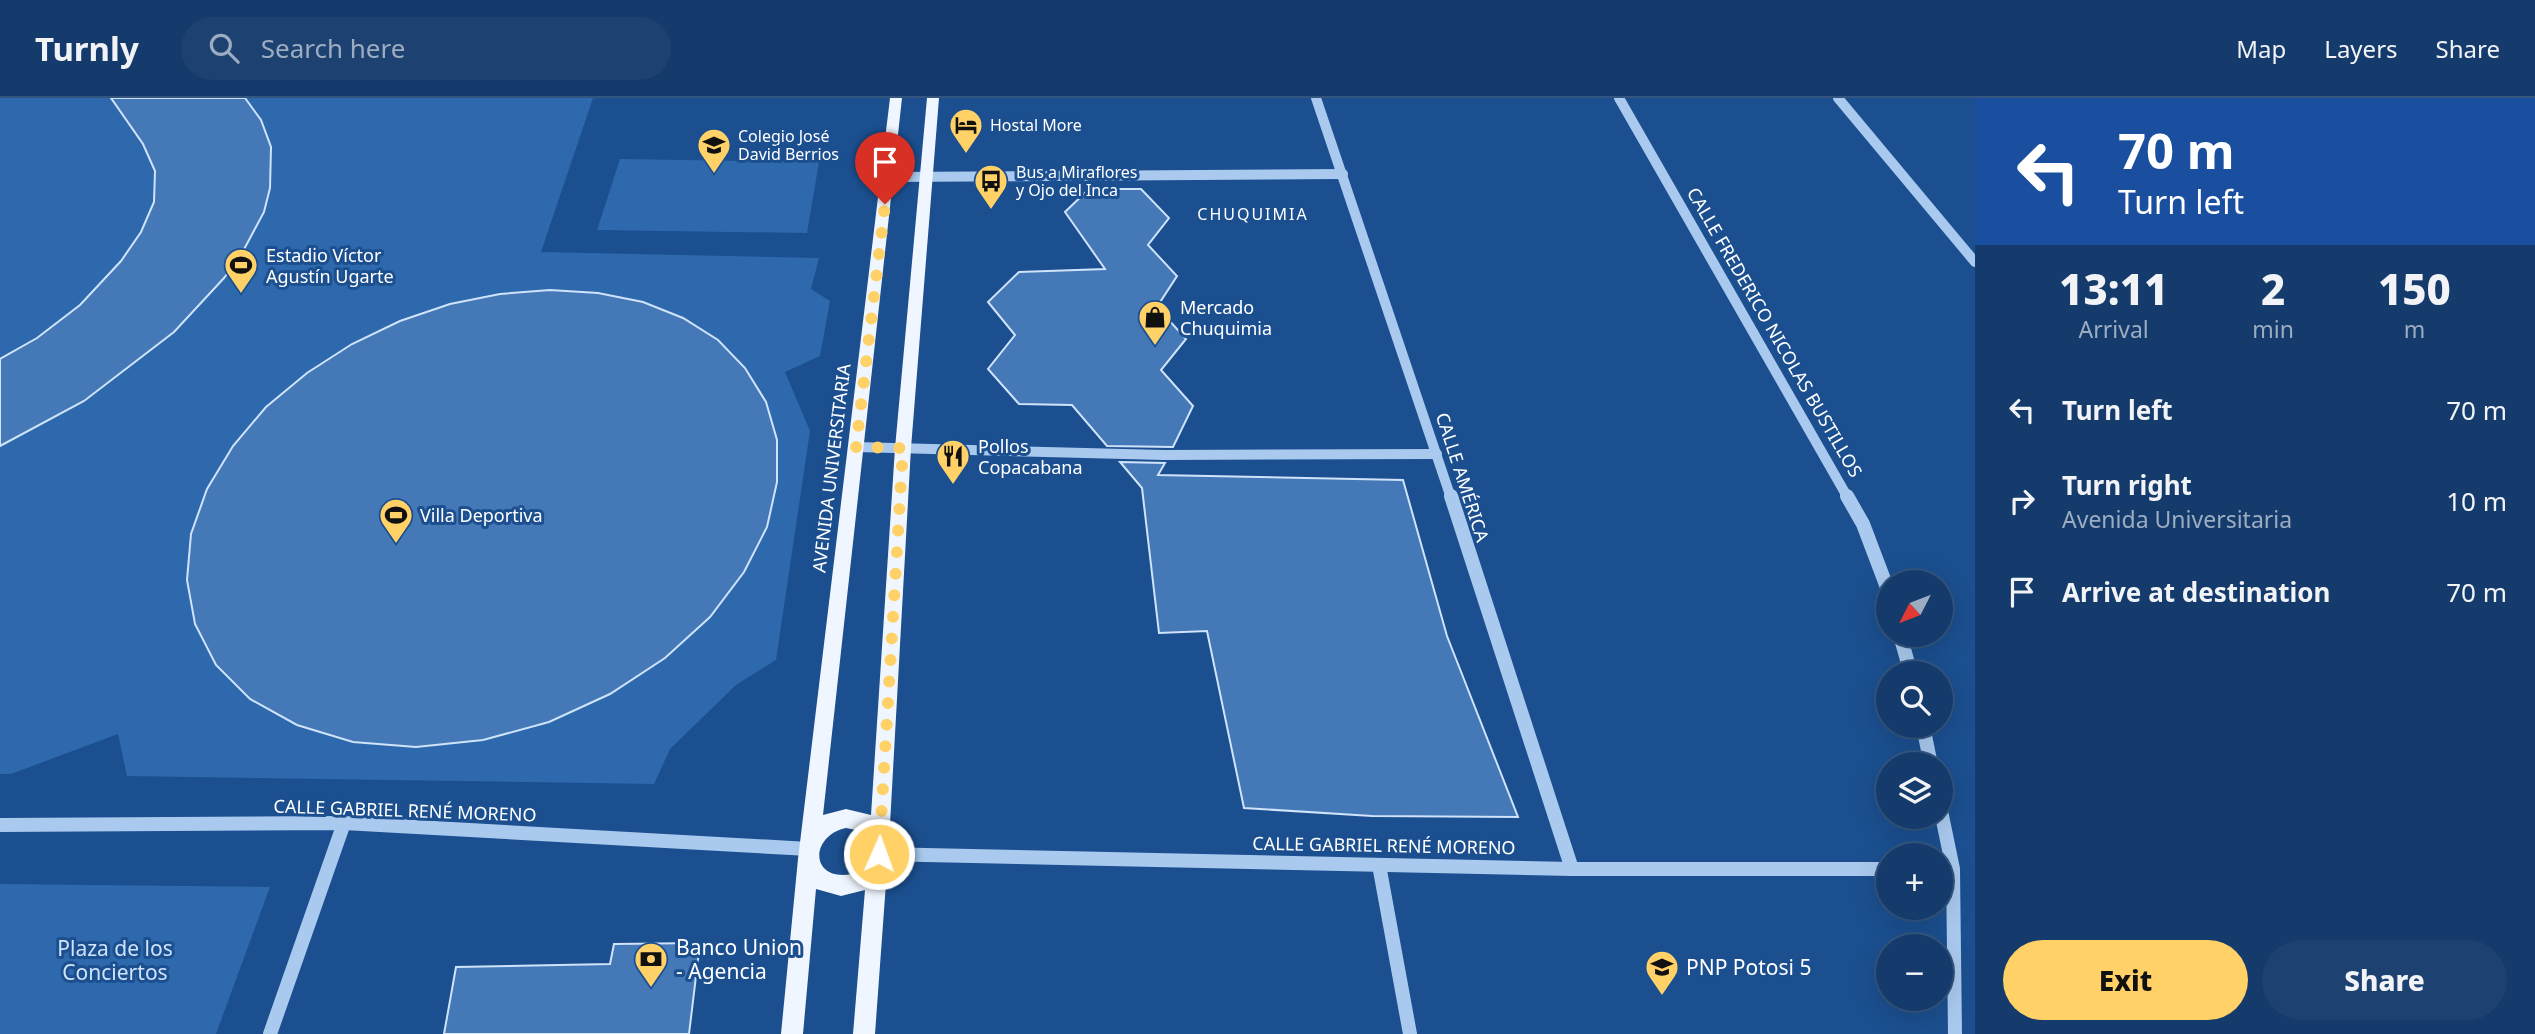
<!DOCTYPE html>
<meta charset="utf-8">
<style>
:root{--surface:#143b6b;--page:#1d4271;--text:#f1f3f6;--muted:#9dadc1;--line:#33557e;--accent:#ffd166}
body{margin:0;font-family:"Noto Sans",sans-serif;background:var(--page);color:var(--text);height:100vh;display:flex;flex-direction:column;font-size:26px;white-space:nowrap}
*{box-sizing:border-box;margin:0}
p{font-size:23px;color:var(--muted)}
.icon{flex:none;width:38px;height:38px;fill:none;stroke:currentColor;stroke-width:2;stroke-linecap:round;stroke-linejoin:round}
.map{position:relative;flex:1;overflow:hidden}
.panel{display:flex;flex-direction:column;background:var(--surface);width:560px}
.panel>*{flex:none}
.guide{background:#1a4fa0;color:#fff;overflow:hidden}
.needle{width:46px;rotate:228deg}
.buttons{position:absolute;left:1876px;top:472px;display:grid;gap:14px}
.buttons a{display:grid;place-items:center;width:77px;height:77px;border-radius:50%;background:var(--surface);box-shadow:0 7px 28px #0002,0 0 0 2px var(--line);font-size:35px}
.pin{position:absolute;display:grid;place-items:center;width:60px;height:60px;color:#fff;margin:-72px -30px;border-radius:50% 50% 50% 0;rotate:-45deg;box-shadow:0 0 7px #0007}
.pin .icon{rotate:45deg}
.me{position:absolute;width:77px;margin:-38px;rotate:2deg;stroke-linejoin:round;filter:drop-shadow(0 0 5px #0008)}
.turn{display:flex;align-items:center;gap:24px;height:147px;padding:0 28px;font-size:32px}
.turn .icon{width:91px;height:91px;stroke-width:2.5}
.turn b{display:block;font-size:49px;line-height:60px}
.eta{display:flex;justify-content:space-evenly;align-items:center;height:119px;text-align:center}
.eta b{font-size:42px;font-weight:800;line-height:49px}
.primary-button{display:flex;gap:14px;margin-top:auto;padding:14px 28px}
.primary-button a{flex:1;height:80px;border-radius:42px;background:var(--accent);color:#111;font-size:28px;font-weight:800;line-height:80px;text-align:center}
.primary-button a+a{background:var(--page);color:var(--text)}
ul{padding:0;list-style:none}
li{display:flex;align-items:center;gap:21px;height:91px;padding:0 28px}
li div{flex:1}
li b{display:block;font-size:26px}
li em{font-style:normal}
header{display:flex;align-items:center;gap:42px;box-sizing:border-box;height:98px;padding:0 35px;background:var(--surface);border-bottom:2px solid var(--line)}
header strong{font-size:33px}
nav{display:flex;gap:38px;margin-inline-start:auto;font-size:24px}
.search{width:490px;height:63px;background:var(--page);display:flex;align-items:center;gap:18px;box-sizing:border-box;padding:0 24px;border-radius:38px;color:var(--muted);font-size:26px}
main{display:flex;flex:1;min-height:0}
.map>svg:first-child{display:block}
.green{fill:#2e69ad}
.building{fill:#4478b7;stroke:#cfe3fa;stroke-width:2}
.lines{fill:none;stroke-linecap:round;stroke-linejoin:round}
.minor-far1{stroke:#a9c9ee;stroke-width:10}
.minor{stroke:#a9c9ee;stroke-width:14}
.major{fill:#f0f6ff;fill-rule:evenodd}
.route{stroke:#ffd166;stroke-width:12;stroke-dasharray:0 21.6}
.labels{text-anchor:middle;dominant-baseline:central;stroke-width:6;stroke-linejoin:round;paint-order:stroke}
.far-poi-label{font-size:16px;fill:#fff;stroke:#1b4f8f;text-anchor:start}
.far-neighbourhood-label{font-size:16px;letter-spacing:2px;fill:#fff;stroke:#1b4f8f}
.poi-label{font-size:18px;fill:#fff;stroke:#1b4f8f;text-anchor:start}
.street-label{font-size:18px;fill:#fff;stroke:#1b4f8f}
.near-poi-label{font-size:21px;fill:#fff;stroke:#1b4f8f;text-anchor:start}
.near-park-label{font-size:21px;fill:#cfe3fa;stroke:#1b4f8f}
</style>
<header>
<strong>Turnly</strong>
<div class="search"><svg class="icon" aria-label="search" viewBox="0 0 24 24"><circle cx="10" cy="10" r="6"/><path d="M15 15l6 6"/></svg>Search here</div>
<nav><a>Map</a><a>Layers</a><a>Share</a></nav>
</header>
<main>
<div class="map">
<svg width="1975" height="936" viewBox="0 0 1975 936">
<rect width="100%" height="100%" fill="#1b4f8f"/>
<!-- green -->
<g class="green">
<polygon points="0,0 593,0 541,154 819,160 811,191 830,203 820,258 785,274 810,333 776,562 736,587 670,651 654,686 127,678 118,636 11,676 0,676"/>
<polygon points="620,61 819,64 807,135 597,132"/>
<polygon points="0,786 270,789 216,936 0,936"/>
</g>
<!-- building -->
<g class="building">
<polygon points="111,0 245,0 261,22 271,49 270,90 264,114 241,157 224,180 174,234 84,303 0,348 0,261 37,240 80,207 121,163 141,134 154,104 155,73 143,46"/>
<polygon points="1089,91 1141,91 1169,120 1148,147 1177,178 1157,209 1186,241 1161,272 1193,308 1173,349 1107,348 1072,307 1019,306 988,271 1015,237 988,204 1019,174 1105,171 1065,114"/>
<polygon points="550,192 598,195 643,204 683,220 718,242 745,270 766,304 777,342 777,384 767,429 744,474 710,519 665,560 610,596 549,624 483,642 416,649 353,644 297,627 250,601 216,567 195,526 187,482 191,436 207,391 233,348 266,309 307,275 352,246 400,223 450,206 500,196"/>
<polygon points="1120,364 1165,365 1158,377 1403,382 1447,538 1518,719 1372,718 1244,710 1207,533 1159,535 1142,390"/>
<polygon points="700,845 689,936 444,936 456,869 610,866 614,846"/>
</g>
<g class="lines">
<!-- minor-far1 -->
<g class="minor-far1">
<polyline points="1316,0 1451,400"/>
<polyline points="1619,0 1848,400"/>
<polyline points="1838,0 1975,164"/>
<polyline points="888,79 1343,76"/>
<polyline points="856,349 1164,357 1437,356"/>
</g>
<!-- minor -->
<g class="minor">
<polyline points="1451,398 1572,771"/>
<polyline points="1847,398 1863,426 1888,492"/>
<polyline points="1900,537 1911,576"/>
<polyline points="1923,628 1931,667"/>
<polyline points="1941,713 1953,771 1955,936"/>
<polyline points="0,727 344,725 809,751"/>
<polyline points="879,756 1572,771 1888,771"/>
<polyline points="1379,767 1410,936"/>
<polyline points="270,936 344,725"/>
</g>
<!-- major -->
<path class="major" d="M 890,0 L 902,0 L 823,717 L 846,711 L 871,717 L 895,350 L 927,0 L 939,0 L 911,350 L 889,744 L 875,936 L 853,936 L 865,792 L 841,798 L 816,791 L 803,936 L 781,936 L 798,761 ZM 846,730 L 861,733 L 869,746 L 867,763 L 852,776 C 810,784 809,738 846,730 Z"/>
</g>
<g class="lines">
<!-- route -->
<polyline class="route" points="879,756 903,350 856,349 885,106"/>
</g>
<!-- icons -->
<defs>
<symbol id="hotel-pin" viewBox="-11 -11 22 30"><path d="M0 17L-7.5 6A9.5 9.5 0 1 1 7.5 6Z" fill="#ffd166" stroke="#1b4f8f"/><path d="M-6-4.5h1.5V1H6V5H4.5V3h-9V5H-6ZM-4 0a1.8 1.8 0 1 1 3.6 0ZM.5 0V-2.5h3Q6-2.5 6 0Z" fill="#111"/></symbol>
<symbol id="school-pin" viewBox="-11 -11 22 30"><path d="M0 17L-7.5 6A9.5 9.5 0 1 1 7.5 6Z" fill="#ffd166" stroke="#1b4f8f"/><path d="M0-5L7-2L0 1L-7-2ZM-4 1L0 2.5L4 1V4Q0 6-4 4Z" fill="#111"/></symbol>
<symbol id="bus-pin" viewBox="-11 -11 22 30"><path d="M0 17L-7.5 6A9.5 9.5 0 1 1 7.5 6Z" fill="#ffd166" stroke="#1b4f8f"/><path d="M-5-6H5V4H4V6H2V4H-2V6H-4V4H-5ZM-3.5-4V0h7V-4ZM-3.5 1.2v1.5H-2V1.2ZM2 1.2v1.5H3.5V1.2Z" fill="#111"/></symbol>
<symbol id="stadium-pin" viewBox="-11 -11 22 30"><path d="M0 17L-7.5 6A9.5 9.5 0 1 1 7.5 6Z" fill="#ffd166" stroke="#1b4f8f"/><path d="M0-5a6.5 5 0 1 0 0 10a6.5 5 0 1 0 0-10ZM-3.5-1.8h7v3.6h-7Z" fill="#111"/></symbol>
<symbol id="shop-pin" viewBox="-11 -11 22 30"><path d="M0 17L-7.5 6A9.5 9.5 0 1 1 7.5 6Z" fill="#ffd166" stroke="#1b4f8f"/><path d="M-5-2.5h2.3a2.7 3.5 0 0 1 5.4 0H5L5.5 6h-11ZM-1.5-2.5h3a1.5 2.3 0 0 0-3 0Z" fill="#111"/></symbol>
<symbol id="restaurant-pin" viewBox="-11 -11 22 30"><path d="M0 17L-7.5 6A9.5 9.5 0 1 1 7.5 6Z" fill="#ffd166" stroke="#1b4f8f"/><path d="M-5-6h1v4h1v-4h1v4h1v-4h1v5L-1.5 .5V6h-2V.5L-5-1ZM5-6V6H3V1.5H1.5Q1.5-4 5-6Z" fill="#111"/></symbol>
<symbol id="bank-pin" viewBox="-11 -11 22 30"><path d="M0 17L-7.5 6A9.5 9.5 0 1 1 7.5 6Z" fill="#ffd166" stroke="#1b4f8f"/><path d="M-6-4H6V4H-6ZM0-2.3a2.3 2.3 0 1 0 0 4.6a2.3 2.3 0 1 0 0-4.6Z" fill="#111"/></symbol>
</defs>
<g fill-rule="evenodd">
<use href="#hotel-pin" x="947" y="8" width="38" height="52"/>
<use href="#school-pin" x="695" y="28" width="38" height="52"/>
<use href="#bus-pin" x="972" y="64" width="38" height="52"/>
<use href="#stadium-pin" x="222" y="148" width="38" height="52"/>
<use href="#shop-pin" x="1136" y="200" width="38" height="52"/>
<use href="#restaurant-pin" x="934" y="339" width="38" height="52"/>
<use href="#stadium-pin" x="377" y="398" width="38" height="52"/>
<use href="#bank-pin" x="632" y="842" width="38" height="52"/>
<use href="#school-pin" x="1643" y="850" width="38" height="52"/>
</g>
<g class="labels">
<!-- far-poi labels -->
<g class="far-poi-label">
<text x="990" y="27">Hostal More</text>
<text x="738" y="38">Colegio José<tspan x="738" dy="18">David Berrios</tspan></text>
<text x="1016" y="74">Bus a Miraflores<tspan x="1016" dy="18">y Ojo del Inca</tspan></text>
</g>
<!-- far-neighbourhood labels -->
<g class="far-neighbourhood-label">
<text x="1253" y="116">CHUQUIMIA</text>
</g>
<!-- poi labels -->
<g class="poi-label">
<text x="266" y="157">Estadio Víctor<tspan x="266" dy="21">Agustín Ugarte</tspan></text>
<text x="1180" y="209">Mercado<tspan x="1180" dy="21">Chuquimia</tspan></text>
<text x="978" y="348">Pollos<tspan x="978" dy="21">Copacabana</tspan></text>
<text x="420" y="417">Villa Deportiva</text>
</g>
<!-- street labels -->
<g class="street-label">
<text transform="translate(1775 234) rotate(60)">CALLE FREDERICO NICOLAS BUSTILLOS</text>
<text transform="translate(831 370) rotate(-83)">AVENIDA UNIVERSITARIA</text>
<text transform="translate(1463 379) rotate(72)">CALLE AMÉRICA</text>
<text transform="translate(405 712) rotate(2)">CALLE GABRIEL RENÉ MORENO</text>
<text transform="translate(1384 747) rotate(1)">CALLE GABRIEL RENÉ MORENO</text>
</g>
<!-- near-poi labels -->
<g class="near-poi-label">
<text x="676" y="849">Banco Union<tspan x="676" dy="24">- Agencia</tspan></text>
<text x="1686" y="869">PNP Potosi 5</text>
</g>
<!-- near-park labels -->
<g class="near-park-label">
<text x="115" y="850">Plaza de los<tspan x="115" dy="24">Conciertos</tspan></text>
</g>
</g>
</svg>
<div class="buttons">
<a><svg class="needle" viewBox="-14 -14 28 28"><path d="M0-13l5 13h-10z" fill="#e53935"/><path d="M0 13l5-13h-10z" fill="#9dadc1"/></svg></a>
<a><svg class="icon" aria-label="search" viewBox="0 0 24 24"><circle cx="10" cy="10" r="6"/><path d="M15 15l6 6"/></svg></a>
<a><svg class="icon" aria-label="layers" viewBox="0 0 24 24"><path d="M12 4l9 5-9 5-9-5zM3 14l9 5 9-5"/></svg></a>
<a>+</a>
<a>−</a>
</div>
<div class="pin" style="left:885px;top:106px;background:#d93025"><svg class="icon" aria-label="arrive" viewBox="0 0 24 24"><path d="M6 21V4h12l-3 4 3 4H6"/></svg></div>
<svg class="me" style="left:879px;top:756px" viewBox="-20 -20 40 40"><circle r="17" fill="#ffd166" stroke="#fff" stroke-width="3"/><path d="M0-11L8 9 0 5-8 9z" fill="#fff"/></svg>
</div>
<section class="panel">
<div class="guide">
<div class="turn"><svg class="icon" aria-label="left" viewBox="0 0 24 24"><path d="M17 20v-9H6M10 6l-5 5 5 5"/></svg><div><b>70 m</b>Turn left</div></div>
</div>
<div class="eta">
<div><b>13:11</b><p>Arrival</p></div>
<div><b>2</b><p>min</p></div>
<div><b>150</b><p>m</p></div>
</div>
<ul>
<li><svg class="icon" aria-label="left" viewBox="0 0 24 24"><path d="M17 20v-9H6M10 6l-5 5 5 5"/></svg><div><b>Turn left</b></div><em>70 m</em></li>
<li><svg class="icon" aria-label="right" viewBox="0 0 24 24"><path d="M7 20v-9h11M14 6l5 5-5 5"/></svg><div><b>Turn right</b><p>Avenida Universitaria</p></div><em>10 m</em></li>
<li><svg class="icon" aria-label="arrive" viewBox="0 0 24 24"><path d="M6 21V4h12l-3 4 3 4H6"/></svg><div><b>Arrive at destination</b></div><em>70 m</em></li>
</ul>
<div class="primary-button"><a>Exit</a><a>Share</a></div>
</section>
</main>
